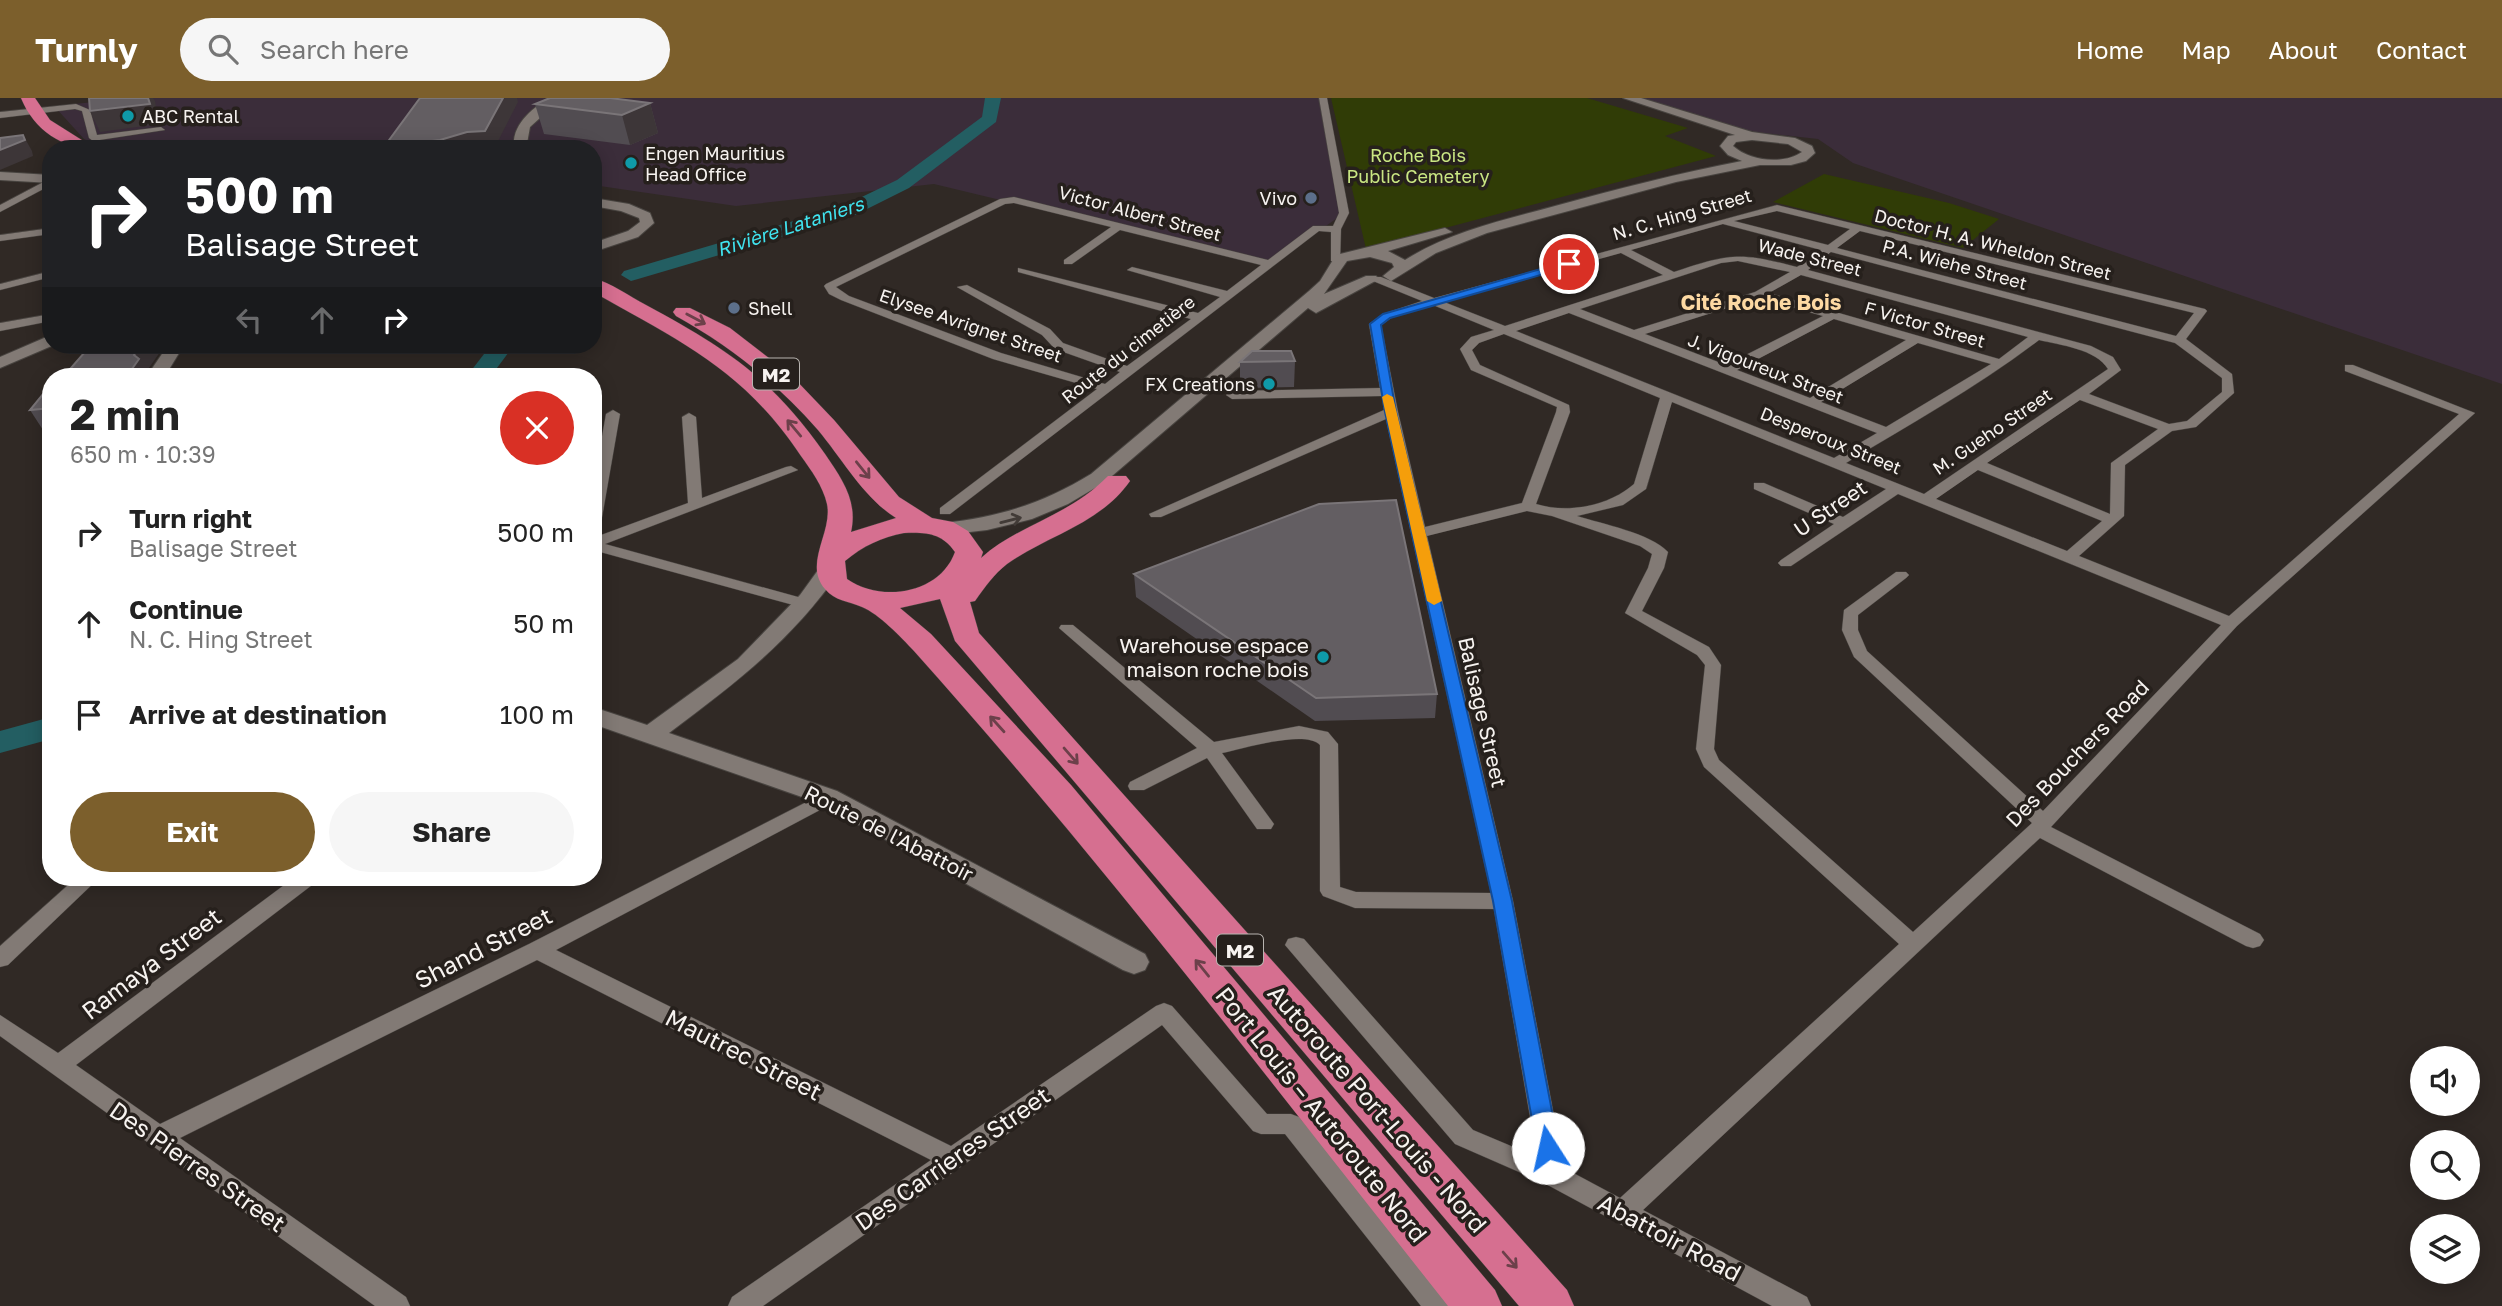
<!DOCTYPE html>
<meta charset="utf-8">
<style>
:root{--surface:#fff;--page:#f6f6f6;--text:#222;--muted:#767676;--accent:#7c5f2c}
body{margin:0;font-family:"Golos Text",sans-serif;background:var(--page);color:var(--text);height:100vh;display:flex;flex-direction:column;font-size:26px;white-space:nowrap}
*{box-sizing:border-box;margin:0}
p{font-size:23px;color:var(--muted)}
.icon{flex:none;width:38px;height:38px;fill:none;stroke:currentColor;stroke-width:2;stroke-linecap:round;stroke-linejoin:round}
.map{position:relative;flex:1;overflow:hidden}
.details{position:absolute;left:42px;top:270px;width:560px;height:518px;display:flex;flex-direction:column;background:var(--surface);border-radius:28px;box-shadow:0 4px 18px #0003}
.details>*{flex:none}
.guide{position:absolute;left:42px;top:42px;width:560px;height:214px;border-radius:28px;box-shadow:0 4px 18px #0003;background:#202124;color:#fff;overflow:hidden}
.fabs{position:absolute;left:2410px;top:948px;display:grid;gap:14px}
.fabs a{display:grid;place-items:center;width:70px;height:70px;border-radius:50%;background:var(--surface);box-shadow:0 4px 18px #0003;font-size:35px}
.pin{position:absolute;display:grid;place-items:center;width:60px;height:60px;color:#fff;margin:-30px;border:4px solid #fff;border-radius:50%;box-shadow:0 2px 7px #0007}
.me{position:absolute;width:77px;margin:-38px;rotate:350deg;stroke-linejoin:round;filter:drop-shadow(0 0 5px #0008)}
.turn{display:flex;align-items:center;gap:24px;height:147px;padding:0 28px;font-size:32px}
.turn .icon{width:91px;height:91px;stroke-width:2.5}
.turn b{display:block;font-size:49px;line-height:60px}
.lanes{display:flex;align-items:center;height:66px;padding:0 28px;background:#0003;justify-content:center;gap:35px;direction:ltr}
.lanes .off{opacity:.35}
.round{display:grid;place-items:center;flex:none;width:74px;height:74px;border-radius:37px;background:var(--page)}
.summary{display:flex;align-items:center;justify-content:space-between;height:119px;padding:0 28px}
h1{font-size:42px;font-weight:700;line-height:52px}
.cta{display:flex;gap:14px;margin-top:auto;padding:14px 28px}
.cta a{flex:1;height:80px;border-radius:42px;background:var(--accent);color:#fff;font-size:28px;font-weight:700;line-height:80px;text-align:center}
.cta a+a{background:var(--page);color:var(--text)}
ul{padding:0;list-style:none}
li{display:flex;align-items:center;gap:21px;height:91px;padding:0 28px}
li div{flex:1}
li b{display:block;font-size:26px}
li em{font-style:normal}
header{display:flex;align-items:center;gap:42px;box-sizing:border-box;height:98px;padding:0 35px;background:var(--accent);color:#fff}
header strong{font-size:33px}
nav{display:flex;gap:38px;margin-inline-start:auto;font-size:24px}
.search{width:490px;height:63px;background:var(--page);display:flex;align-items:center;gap:18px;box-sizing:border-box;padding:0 24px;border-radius:38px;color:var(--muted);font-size:26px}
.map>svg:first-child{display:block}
.industrial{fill:#3b2d3a}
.green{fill:#303c06}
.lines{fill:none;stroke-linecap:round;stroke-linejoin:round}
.river{fill:#235e62;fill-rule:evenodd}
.street-casing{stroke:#484440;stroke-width:1}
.secondary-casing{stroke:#484440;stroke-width:2}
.highway-casing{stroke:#484440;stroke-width:1}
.street{fill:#827a75;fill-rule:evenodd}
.secondary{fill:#827a75;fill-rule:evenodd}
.highway{fill:#d66f90;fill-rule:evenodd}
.wall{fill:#514c51}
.shaded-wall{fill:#3d3638}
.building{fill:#635e62;stroke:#7a7578;stroke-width:2}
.oneway{stroke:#6c404a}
.oneway2{stroke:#423b37}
.route{fill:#1a73e8;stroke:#114b97;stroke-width:2}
.slow{fill:#f59e0b}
.culture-dot{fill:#0f9aa8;stroke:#26201c;stroke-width:2.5}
.service-dot{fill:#5c6f8a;stroke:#26201c;stroke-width:2.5}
.labels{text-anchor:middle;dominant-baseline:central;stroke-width:7;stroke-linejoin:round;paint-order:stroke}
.far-poi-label{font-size:18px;fill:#f7f3f0;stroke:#26201c;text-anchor:start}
.far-park-label{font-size:18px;fill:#cae783;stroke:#26201c}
.far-street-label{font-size:18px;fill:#f7f3f0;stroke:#26201c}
.far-water-label{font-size:19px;font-style:italic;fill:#40e4f0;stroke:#26201c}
.shield{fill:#26201c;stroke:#b8b4b0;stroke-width:2}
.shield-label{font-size:19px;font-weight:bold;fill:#f7f3f0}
.far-quarter-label{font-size:21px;font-weight:bold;fill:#fdd9a3;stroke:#26201c}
.street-label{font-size:21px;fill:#f7f3f0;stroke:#26201c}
.poi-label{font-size:21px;fill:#f7f3f0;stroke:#26201c;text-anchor:end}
.near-street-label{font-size:24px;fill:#f7f3f0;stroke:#26201c}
</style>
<header>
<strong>Turnly</strong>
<div class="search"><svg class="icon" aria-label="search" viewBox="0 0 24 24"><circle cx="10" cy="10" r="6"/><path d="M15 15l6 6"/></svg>Search here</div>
<nav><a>Home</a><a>Map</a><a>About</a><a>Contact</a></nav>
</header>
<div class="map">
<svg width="2502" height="1208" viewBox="0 0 2502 1208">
<rect width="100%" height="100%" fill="#302925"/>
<!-- industrial -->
<g class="industrial">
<polygon points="134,0 1321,0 1347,113 1271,167 934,86 736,108 593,87 593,51 106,51 84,41 54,8"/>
<polygon points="1629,0 2502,0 2502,286 1853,65 1818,41 1746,33"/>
</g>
<!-- green -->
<g class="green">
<polygon points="1331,0 1587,0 1688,30 1665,38 1716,58 1366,151"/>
<polygon points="1824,76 1949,105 1999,121 1963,150 1773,104"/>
</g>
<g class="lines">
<!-- river -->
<g class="river">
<polygon points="985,0 1001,0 996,24 909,90 855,117 638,181 631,183 621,177 624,173 841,109 897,82 982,19"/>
<polygon points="491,247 514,247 491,278 467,278"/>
<polygon points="51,619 51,641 0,655 0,633"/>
</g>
<defs>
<g id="street">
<path d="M 1319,0 L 1327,0 L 1349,115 L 1341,131 L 1340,165 L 1331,163 L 1331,134 L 1319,133 L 950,416 L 940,416 L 940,410 L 1097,291 L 993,261 L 841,202 L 829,196 L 824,188 L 826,186 L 1000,101 L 1014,99 L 1268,162 L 1313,128 L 1333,128 L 1339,115 ZM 1014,105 L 1111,129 L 1064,162 L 1064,166 L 1072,166 L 1120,132 L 1261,167 L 1227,193 L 1132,169 L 1127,172 L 1220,199 L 1198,215 L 1018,170 L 1018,174 L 1191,221 L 1127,268 L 1063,245 L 1050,231 L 967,187 L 957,189 L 1042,237 L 1055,251 L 1120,274 L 1105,286 L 1001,255 L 849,198 L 836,189 L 1005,106 Z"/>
<polygon points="76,6 90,12 97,37 161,29 165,32 93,43 89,40 82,13 75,11 0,20 0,14"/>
<polygon points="51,80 51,87 0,114 0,107"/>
<path d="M 1777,107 L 2205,211 L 2207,213 L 2186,241 L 2232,276 L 2234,295 L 2196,329 L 2172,333 L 2125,367 L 2124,418 L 2079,458 L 2229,518 L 2459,316 L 2345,273 L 2345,267 L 2353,267 L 2475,315 L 2237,528 L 2051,729 L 2260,836 L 2264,842 L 2260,848 L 2253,850 L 2246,848 L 2040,740 L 1643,1112 L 1807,1199 L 1811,1208 L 1772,1208 L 1544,1085 L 1455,1046 L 1285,847 L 1288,841 L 1296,839 L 1304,841 L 1473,1032 L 1537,1059 L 1494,811 L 1355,810 L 1323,798 L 1320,793 L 1320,647 C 1306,631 1242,651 1222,655 L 1274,726 L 1271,731 L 1257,731 L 1207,660 L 1144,692 L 1130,692 L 1128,688 L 1130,684 L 1197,650 L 1059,530 L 1061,527 L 1073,527 L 1214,644 L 1299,628 L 1328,634 L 1338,646 L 1340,789 L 1356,794 L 1491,795 L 1386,321 L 1161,419 L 1151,419 L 1149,416 L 1384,312 L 1382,298 L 1232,301 L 1226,297 L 1232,293 L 1380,290 L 1369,226 L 1383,216 L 1422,203 L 1373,183 L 1373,179 L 1381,179 L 1434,200 ZM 1777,113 L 1850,131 L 1828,147 L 1734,123 ZM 1723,126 L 1821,152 L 1797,169 C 1740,154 1730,155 1674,174 L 1631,152 ZM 1860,133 L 2194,215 L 2176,238 L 1837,150 ZM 1831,154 L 2175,245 L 2222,280 L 2222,294 L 2187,323 L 2169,326 L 2089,296 L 2121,272 L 2113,259 L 2091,248 L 1808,172 ZM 1621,155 L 1663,177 L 1505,228 L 1444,204 ZM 1738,163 L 1790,174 L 1755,194 L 1634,232 L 1580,211 L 1721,165 ZM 1801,177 L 2028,239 L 1999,261 L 1769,195 ZM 1759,200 L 1823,218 L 1726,267 L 1645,236 ZM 1433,207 L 1494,232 L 1471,239 L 1460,251 L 1471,272 L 1557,309 L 1556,314 L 1522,405 L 1425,429 L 1398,314 L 1381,227 L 1391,220 ZM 1569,215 L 1877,335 L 1834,360 L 1516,233 ZM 1834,221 L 1906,242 L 1810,300 L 1737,272 ZM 1504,236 L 1660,300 L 1634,386 C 1609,408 1568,416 1536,406 L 1570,314 L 1569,307 L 1480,267 L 1472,252 L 1479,245 ZM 2039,242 C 2060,247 2096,251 2108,271 L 1924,396 L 1846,365 C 1910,326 1978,289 2039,242 ZM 1918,245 L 1991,266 L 1886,329 L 1821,304 ZM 2080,302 L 2158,331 L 2111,365 L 2110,416 L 1987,365 ZM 1672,304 L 1886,391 L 1843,419 L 1764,385 L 1754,385 L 1754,391 L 1834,426 L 1781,462 L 1778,465 L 1781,468 L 1791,468 L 1898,396 L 2221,527 L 2043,713 L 1867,553 L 1858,532 L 1858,517 L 1906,480 L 1909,477 L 1906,474 L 1896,474 L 1844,512 L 1842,532 L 1854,559 L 2032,725 L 1913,834 L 1719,662 L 1714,651 L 1721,567 L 1709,549 L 1642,513 L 1664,470 L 1668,454 C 1650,435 1602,426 1577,418 L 1623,407 L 1646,391 ZM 1978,372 L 2102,423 L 2067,453 L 1936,401 ZM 1527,413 L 1552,418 L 1640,448 L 1652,456 L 1648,470 L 1625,515 L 1697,557 L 1705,567 L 1696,651 L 1704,669 L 1899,846 L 1620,1100 L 1564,1070 L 1513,803 L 1427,438 Z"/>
<polygon points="51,130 51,136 0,143 0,137"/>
<polygon points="51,173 51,179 0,192 0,186"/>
<polygon points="51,216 51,223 0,233 0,225"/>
<polygon points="613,312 620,316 600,431 593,435 593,389 606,316"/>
<polygon points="689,315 696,319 702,400 786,369 791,368 798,372 605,446 809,502 811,505 809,508 797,508 593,452 593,440 688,405 682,319"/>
<polygon points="828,693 835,694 837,699 835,704 556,852 951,1048 1156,908 1164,905 1172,908 1267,1016 1291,1016 1299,1019 1447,1199 1451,1208 1421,1208 1285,1036 1261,1036 1253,1033 1162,927 763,1208 728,1208 732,1199 931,1062 537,862 180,1040 406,1199 410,1208 375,1208 0,938 0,917 58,955 295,779 319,779 316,784 76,967 160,1026 529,846"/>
<polygon points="77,779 100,779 8,867 0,869 0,848"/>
</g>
<g id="secondary">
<path d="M 548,0 L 562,0 L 530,29 L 526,51 L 514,51 C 511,27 531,12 548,0 Z"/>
<path d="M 1623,0 L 1641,0 L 1752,34 L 1795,40 L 1812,48 L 1815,55 L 1806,63 L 1791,67 L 1760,67 L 1676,84 L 1487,135 L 1436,155 L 1391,183 L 1383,178 L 1394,169 L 1392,165 L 1370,159 L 1347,163 L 1324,196 L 1366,178 L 1376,178 L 1379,181 L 1316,215 L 1308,210 L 1105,384 L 1068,406 L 1032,421 L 987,432 L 944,437 L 934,431 L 944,425 C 999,419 1044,405 1091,376 L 1309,193 L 1320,183 L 1336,157 L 1445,130 L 1452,134 L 1388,153 L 1405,162 C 1451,133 1504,122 1555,108 C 1617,91 1679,75 1742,63 L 1728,57 L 1720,48 L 1728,38 L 1735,37 ZM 1752,42 L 1788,46 L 1802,54 C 1783,67 1750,63 1733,48 L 1736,44 Z"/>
<polygon points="0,74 51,77 51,85 0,82"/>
<polygon points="593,100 629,106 650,115 654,125 638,139 593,154 593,145 628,133 640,124 639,120 621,113 593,108"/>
<polygon points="51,237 51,247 54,247 0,270 0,259"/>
<polygon points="168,247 184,247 165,278 147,278"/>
<path d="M 829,466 L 840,473 C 791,543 737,584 669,635 L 837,693 L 1145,856 L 1149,864 L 1145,872 L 1134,876 L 1123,872 L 819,705 L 593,626 L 593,609 L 647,627 L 738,561 L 800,497 L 821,468 Z"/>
</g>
<g id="highway">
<path d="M 21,0 L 35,0 L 50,22 L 96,51 C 62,51 34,32 21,0 Z"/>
<path d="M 593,180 C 611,185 629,198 646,207 C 727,251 771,279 825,356 C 842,381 858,403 851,434 L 896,420 C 864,400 843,362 818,332 C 777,285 730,248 676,218 L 673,214 L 676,210 L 690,210 L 730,230 L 791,277 L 834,322 L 899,399 L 932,420 L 953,424 L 968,433 L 983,454 L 981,460 C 1019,426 1068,419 1108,378 L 1126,378 L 1130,383 C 1100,426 1048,437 1007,466 C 994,476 985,489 975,503 L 970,504 L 979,535 L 1567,1192 L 1574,1208 L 1519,1208 L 955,543 L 940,501 L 900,510 L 931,536 L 1071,687 L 1495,1192 L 1502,1208 L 1448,1208 C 1273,987 1102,763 914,553 C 901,539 879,516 862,509 C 848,503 835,503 825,491 C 803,466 833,434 827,406 C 823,388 811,372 801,358 C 744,272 680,243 593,194 ZM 904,435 C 926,434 942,435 955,454 C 940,496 881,505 847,481 L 845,463 C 863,448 882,439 904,435 Z"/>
</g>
</defs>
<!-- street casing -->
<use href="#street" class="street-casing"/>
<!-- secondary casing -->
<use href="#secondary" class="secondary-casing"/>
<!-- highway casing -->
<use href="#highway" class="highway-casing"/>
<!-- street -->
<use href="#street" class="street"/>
<!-- secondary -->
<use href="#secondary" class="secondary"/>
<!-- highway -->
<use href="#highway" class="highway"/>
</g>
<!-- wall -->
<g class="wall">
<polygon points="650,5 658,35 630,47 544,36 535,6"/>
<polygon points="1295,263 1294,289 1240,290 1240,264"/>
<polygon points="51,290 51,332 43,332 30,312"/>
<polygon points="1134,476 1437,596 1435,620 1315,623 1136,499"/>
</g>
<!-- shaded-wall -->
<g class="shaded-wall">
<polygon points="148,0 153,0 155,3 159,26 100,34 90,13"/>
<polygon points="503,0 517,0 518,4 494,51 385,51 384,49 467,34"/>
<polygon points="650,5 658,35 630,47 622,17"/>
<polygon points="23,37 32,53 33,58 0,72 0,52"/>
<polygon points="141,247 165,247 146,274 148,278 127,278 134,257"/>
</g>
<!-- building -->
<g class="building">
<polygon points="89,0 148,0 150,6 90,13"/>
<polygon points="420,0 503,0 485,33 467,34 440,42 384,49"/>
<polygon points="550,0 610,0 650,5 622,17 535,6"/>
<polygon points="23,37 25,42 0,52 0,40"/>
<polygon points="91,247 141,247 134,257 139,261 127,278 64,278"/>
<polygon points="1252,253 1291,253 1295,263 1240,264"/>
<polygon points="48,290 51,290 51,310 30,312"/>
<polygon points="1396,402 1437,596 1316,600 1134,476 1319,406"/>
</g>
<!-- one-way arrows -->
<defs><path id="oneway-shaft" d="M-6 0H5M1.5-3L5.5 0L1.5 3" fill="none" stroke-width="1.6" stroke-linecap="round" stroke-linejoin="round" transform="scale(1.75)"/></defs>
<g class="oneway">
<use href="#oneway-shaft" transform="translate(696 221) rotate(28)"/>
<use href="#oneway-shaft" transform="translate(794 330) rotate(-130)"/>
<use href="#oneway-shaft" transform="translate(863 372) rotate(51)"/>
<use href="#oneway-shaft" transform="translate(997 626) rotate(-132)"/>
<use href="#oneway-shaft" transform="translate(1071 658) rotate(49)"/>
<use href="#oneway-shaft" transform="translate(1202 870) rotate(-129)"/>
<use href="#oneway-shaft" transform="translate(1510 1162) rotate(49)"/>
</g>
<use class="oneway2" href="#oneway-shaft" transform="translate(1011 422) rotate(-14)"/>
<!-- route -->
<polygon class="route" points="1569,163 1572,168 1390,220 1381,227 1396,314 1512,803 1559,1050 1556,1057 1548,1059 1540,1057 1537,1050 1493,803 1385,314 1370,226 1383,216"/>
<!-- slow -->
<polygon class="slow" points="1387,296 1393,299 1442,503 1434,507 1427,503 1382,299"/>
<!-- markers -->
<g class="culture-dot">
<circle cx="128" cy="18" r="7"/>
<circle cx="631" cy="65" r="7"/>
<circle cx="1269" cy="286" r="7"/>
<circle cx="1323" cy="559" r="7"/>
</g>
<g class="service-dot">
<circle cx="1311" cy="100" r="7"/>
<circle cx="734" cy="210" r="7"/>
</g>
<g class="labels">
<!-- far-poi labels -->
<g class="far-poi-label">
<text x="142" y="18">ABC Rental</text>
<text x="645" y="55">Engen Mauritius<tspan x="645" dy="21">Head Office</tspan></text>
<text x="1297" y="100" text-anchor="end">Vivo</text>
<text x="748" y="210">Shell</text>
<text x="1255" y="286" text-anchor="end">FX Creations</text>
</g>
<!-- far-park labels -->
<g class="far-park-label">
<text x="1418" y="57">Roche Bois<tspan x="1418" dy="21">Public Cemetery</tspan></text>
</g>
<!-- far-street labels -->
<g class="far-street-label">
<text transform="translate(1140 115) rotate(15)">Victor Albert Street</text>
<text transform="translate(1682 116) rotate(-16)">N. C. Hing Street</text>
<text transform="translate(1993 146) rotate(14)">Doctor H. A. Wheldon Street</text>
<text transform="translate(1810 159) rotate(14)">Wade Street</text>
<text transform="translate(1955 166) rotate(15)">P.A. Wiehe Street</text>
<text transform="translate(1925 226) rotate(16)">F Victor Street</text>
<text transform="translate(971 227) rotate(19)">Elysee Avrignet Street</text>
<text transform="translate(1128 251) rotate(-38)">Route du cimetière</text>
<text transform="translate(1766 270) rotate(21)">J. Vigoureux Street</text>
<text transform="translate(1992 333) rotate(-34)">M. Gueho Street</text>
<text transform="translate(1831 342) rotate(22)">Desperoux Street</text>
</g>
<!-- far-water labels -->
<g class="far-water-label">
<text transform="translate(790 128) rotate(-18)">Rivière Lataniers</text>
</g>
<!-- shield labels -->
<g class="shield">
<rect x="753" y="260.5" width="46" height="31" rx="5"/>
<rect x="1217" y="836.5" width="46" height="31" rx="5"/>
</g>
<g class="shield-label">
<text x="776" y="276">M2</text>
<text x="1240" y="852">M2</text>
</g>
<!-- far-quarter labels -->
<g class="far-quarter-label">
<text x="1761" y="204">Cité Roche Bois</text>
</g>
<!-- street labels -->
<g class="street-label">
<text transform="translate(1830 410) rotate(-34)">U Street</text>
<text transform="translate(1483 614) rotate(77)">Balisage Street</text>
<text transform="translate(2077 655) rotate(-46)">Des Bouchers Road</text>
<text transform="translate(889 735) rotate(27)">Route de l'Abattoir</text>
</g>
<!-- poi labels -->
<g class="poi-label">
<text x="1309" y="547">Warehouse espace<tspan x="1309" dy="24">maison roche bois</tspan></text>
</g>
<!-- near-street labels -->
<g class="near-street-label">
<text transform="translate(483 849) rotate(-27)">Shand Street</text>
<text transform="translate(151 865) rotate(-37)">Ramaya Street</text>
<text transform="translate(744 956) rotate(27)">Mautrec Street</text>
<text transform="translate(1378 1010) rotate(49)">Autoroute Port-Louis - Nord</text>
<text transform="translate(1322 1016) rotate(51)">Port Louis – Autoroute Nord</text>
<text transform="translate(952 1060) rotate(-35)">Des Carrieres Street</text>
<text transform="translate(198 1068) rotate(35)">Des Pierres Street</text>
<text transform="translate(1670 1139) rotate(28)">Abattoir Road</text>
</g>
</g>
</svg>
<div class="fabs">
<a><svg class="icon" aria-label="sound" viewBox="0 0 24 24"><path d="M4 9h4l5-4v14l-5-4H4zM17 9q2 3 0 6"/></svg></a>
<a><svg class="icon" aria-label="search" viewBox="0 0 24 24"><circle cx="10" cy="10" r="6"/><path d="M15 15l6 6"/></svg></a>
<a><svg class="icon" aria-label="layers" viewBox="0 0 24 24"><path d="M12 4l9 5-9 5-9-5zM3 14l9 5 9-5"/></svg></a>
</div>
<div class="pin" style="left:1569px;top:166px;background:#d93025"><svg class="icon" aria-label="arrive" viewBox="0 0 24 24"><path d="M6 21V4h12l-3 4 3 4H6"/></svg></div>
<svg class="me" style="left:1548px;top:1050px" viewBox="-20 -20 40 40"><circle r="19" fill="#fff"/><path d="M0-13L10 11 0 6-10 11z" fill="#1a73e8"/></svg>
<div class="guide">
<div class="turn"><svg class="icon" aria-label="right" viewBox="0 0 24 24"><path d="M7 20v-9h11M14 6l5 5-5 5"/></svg><div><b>500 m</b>Balisage Street</div></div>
<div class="lanes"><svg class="icon off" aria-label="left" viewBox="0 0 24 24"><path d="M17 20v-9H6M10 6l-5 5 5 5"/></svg><svg class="icon off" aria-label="ahead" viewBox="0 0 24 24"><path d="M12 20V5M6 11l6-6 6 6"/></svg><svg class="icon" aria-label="right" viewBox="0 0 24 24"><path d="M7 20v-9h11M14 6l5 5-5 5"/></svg></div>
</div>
<section class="details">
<div class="summary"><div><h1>2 min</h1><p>650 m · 10:39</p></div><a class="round" style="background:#d93025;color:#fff"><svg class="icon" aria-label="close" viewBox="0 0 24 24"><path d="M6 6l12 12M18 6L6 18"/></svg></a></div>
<ul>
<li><svg class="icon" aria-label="right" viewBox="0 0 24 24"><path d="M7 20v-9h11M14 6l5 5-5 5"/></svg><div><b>Turn right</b><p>Balisage Street</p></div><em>500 m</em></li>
<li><svg class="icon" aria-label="ahead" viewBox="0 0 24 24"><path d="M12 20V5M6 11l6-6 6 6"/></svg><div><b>Continue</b><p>N. C. Hing Street</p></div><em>50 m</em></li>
<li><svg class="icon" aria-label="arrive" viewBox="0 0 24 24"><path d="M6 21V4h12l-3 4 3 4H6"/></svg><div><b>Arrive at destination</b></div><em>100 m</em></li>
</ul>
<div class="cta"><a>Exit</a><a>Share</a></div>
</section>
</div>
